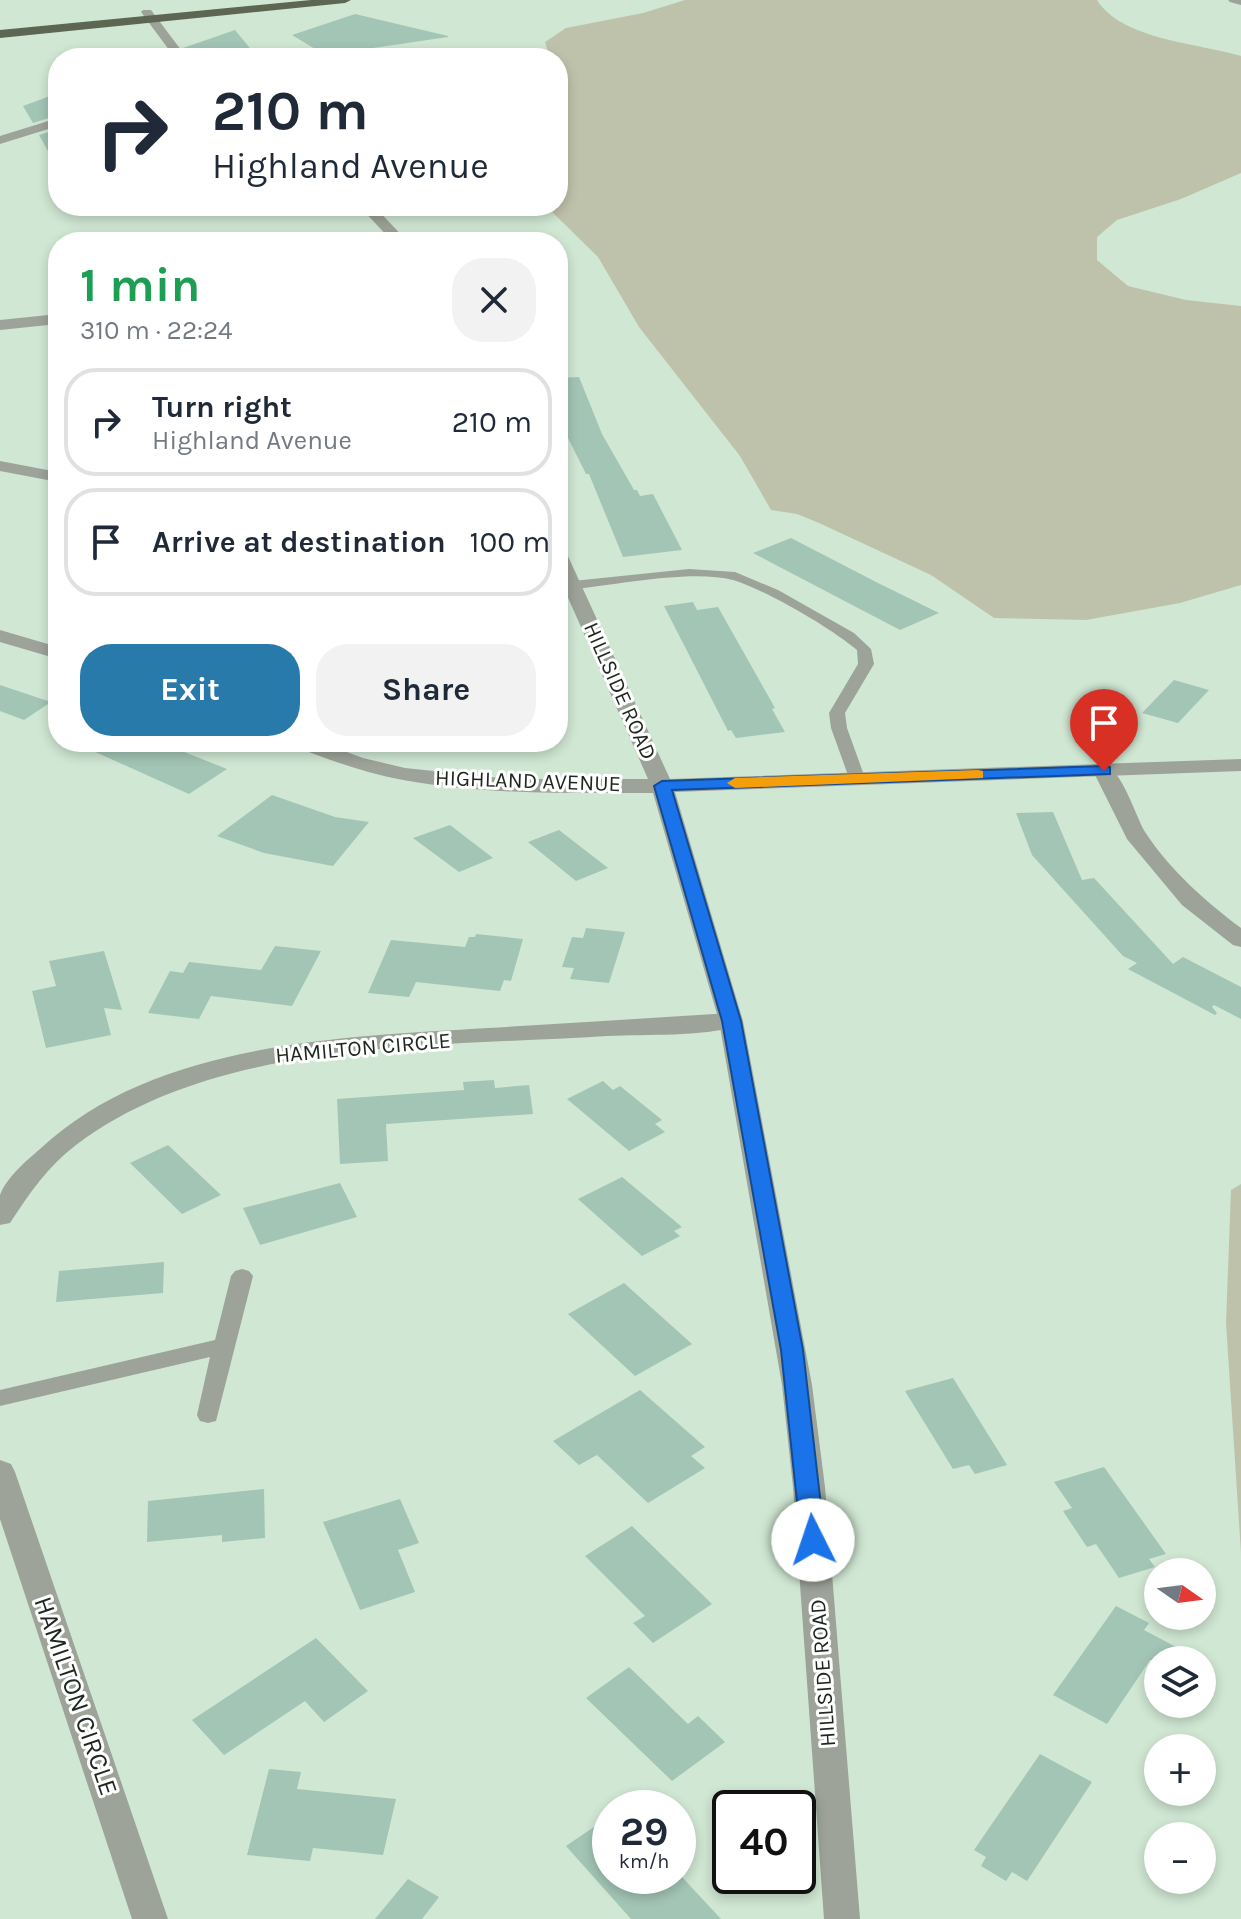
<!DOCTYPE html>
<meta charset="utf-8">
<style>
:root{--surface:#fff;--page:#f2f2f3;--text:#1f2937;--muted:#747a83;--line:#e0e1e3;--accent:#287aab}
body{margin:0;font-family:Karla,sans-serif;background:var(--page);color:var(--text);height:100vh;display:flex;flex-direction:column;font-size:30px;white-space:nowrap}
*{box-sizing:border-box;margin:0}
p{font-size:26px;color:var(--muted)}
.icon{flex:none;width:44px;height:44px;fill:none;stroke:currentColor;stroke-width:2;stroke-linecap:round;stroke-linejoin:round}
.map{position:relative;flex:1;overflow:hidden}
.panel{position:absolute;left:48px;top:232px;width:520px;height:520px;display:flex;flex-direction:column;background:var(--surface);border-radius:32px;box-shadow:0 4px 12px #0003}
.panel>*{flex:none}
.banner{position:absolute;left:48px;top:48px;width:520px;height:168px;border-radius:32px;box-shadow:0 4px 12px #0003;background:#fff;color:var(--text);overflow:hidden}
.needle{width:52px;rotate:104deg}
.tools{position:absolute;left:1144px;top:1558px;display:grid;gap:16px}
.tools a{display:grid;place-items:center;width:72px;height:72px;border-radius:50%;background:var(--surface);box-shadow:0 4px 12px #0003;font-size:40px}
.speed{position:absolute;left:592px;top:1790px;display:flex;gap:16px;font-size:40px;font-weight:700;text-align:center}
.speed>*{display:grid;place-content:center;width:104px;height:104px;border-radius:50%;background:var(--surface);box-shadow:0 4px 12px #0003;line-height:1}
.speed small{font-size:20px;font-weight:400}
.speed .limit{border:4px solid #111;border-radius:12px;background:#fff;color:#111}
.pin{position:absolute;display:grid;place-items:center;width:68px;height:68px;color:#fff;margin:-82px -34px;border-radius:50% 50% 50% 0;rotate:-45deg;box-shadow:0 0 8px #0007}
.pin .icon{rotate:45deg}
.me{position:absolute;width:88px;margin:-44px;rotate:356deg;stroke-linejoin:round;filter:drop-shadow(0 0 6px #0008)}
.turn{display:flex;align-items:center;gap:28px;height:168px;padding:0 32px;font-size:36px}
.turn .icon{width:104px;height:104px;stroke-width:2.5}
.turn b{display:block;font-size:56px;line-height:68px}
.round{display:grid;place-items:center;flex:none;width:84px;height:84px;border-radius:32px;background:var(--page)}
.headline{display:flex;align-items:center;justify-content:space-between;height:136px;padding:0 32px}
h1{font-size:48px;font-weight:700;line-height:60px;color:#1e9e55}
.primary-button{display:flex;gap:16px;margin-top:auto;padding:16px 32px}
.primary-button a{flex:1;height:92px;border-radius:32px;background:var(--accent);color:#fff;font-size:32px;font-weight:700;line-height:92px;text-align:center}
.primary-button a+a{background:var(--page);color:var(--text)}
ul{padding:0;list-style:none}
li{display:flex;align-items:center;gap:24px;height:108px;margin:0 16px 12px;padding:0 16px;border:4px solid var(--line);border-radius:32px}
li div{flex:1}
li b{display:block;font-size:30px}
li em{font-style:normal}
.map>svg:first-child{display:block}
.green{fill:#bfc2ab}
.building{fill:#a3c5b6}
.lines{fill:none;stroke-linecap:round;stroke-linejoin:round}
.service{fill:#9da398;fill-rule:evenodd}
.minor{fill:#9da398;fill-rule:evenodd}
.tertiary{fill:#9da398;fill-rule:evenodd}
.trunk{fill:#5c6652;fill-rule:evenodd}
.route{fill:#1a73e8;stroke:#114b97;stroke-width:2}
.slow{fill:#f59e0b}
.labels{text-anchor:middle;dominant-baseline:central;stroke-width:6;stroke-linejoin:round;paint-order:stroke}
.street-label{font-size:22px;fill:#1e271f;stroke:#fff}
.near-street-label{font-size:26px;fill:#1e271f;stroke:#fff}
</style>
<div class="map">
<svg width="1241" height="1919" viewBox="0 0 1241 1919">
<rect width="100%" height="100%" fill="#d0e7d3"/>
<!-- green -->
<g class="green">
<path d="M 685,0 L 1097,0 C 1122,40 1198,43 1241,56 L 1241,173 L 1181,199 L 1117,220 L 1097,237 L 1097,260 L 1128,286 L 1186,300 L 1241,306 L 1241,585 L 1180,603 L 1086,620 L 994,618 L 931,575 L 819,523 L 797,514 L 771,510 L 740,456 L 639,327 L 598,257 L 546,206 L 558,206 L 558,58 L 550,58 L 545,42 L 566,28 L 643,13 Z"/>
<polygon points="1241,1184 1241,1553 1226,1323 1231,1190"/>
</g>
<!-- building -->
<g class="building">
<polygon points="355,14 448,36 448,37 325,55 292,35"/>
<polygon points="235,30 258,58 190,58 183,48"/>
<polygon points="58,93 58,115 33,123 23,106"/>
<polygon points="58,129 58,169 39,135"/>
<polygon points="579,377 602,434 634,490 637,490 640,496 653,494 682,550 623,557 589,474 586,474 558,418 558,378"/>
<polygon points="791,538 878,583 939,613 900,630 753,553"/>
<polygon points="693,602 697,610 718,607 775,708 772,709 785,732 736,738 731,730 728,731 664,606"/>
<polygon points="1174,680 1209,690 1178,723 1142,713"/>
<polygon points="0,685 51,702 24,720 0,711"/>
<polygon points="73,742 159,742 227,769 189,794"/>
<polygon points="272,795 335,817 369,822 333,866 264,853 217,836"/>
<polygon points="1053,812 1082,880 1094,878 1173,964 1183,957 1241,987 1241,1019 1214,1005 1212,1007 1217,1013 1215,1015 1128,969 1137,963 1123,956 1032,855 1016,813"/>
<polygon points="450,825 493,858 459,872 413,838"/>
<polygon points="559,830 608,868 576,881 528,842"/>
<polygon points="586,928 625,932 609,983 570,979 574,968 562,967 572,937 583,938"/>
<polygon points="476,934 523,939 511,981 504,980 500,991 416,982 409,997 368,993 391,940 465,947 469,937 475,937"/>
<polygon points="275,946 321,951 292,1006 211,996 199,1019 148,1013 170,971 183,973 189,962 261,970"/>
<polygon points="104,951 122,1010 104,1008 111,1035 46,1048 32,991 56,986 49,961"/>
<polygon points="494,1080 495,1088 529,1085 533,1114 386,1124 388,1161 340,1164 337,1099 464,1090 463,1082"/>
<polygon points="603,1081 613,1090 620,1086 662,1120 655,1124 665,1132 629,1151 567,1099"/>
<polygon points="168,1145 221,1195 182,1214 130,1163"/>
<polygon points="622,1177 682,1227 674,1231 680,1236 642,1256 578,1199"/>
<polygon points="340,1183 357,1217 260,1245 243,1208"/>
<polygon points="164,1262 163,1293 56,1302 59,1271"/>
<polygon points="624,1283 692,1344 635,1376 568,1314"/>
<polygon points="953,1378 1007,1465 975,1474 969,1465 953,1469 905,1391"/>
<polygon points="640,1390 705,1447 691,1456 705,1468 648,1503 597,1455 579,1465 553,1441"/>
<polygon points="1104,1467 1166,1554 1149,1559 1155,1567 1119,1578 1096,1544 1087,1547 1063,1511 1072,1508 1054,1482"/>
<polygon points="264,1489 265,1538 222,1542 222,1535 147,1542 148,1501"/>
<polygon points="400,1499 419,1543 398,1550 415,1592 360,1610 323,1522"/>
<polygon points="632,1526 712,1604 653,1643 633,1623 645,1616 585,1556"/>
<polygon points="1116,1606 1149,1623 1144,1630 1201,1660 1150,1660 1107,1724 1053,1695"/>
<polygon points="316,1638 368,1691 324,1722 305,1701 224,1755 192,1720"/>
<polygon points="629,1667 688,1724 698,1716 725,1742 672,1781 586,1698"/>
<polygon points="1040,1754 1092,1782 1027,1881 1012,1872 1006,1881 981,1866 986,1857 974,1850"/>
<polygon points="269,1769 301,1772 297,1789 396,1799 383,1855 313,1848 310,1861 247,1855"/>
<polygon points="610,1816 610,1876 681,1876 721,1919 631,1919 566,1846"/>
<polygon points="408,1879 439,1897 422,1919 375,1919"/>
</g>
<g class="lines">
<!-- service -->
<g class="service">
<path d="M 689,569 L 735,572 L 778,590 L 854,633 L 871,649 L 874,664 L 845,713 L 847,728 L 865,778 L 863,781 L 857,783 L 849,778 L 831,728 L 829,713 L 858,664 L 857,650 C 831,628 766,590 733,580 C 692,569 617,585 573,589 L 566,585 L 573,581 Z"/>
<polygon points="242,1269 249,1271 253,1276 216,1421 208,1423 200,1421 197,1415 210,1357 0,1406 0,1390 215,1340 231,1276 235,1271"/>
</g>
<!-- minor -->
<g class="minor">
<polygon points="1228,0 1241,0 1241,5 1230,2"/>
<polygon points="58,118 58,126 0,144 0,136"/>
<polygon points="58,314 58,324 0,330 0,320"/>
<polygon points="0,461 58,472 58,482 0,471"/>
<path d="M 1104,765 C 1122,769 1135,815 1145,832 C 1170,870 1205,901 1241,928 L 1241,947 L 1233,945 L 1182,905 L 1127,839 L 1093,771 Z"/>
<path d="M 731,1013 L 740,1016 L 743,1021 L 740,1026 C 698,1037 650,1034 607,1036 C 437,1047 218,1038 76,1145 C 48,1166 29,1194 10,1223 L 0,1225 C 0,1216 0,1203 0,1195 C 7,1177 26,1161 40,1149 C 154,1042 341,1037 488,1028 C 569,1023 650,1018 731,1013 Z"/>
<polygon points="0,1460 11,1464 15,1472 168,1919 132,1919 0,1519"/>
</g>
<!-- tertiary -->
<g class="tertiary">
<polygon points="143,10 151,10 187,58 175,58 141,12"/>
<polygon points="359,206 374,206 408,242 393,242"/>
<path d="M 558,548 L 567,554 L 670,779 L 1241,759 L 1241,771 L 675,792 L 743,1021 L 812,1385 L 825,1487 L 860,1919 L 824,1919 L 793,1487 L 782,1385 L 719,1021 L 653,793 C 570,793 486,795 403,780 C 365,773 329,760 293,746 L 289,742 L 320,742 L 363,758 L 405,768 L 511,779 L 648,779 L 558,575 Z"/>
<polygon points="0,630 58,647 58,659 0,642"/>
</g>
<!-- trunk -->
<polygon class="trunk" points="311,0 351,0 345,3 0,38 0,30"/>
</g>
<!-- route -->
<polygon class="route" points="1104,766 1110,767 1110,774 672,790 741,1021 803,1350 825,1540 822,1547 813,1549 804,1547 801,1540 781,1350 722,1021 654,786 662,781"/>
<!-- slow -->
<polygon class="slow" points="978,770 983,771 983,778 735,788 727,783 735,778"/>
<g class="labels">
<!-- street labels -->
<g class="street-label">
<text transform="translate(620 691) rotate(66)">HILLSIDE ROAD</text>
<text transform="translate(528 781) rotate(2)">HIGHLAND AVENUE</text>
<text transform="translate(363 1048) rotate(-5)">HAMILTON CIRCLE</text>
<text transform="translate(823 1673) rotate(-94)">HILLSIDE ROAD</text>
</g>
<!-- near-street labels -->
<g class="near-street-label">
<text transform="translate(76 1696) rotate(71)">HAMILTON CIRCLE</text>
</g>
</g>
</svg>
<div class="tools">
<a><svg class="needle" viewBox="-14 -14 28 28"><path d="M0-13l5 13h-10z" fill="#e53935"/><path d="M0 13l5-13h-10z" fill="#747a83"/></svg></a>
<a><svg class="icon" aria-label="layers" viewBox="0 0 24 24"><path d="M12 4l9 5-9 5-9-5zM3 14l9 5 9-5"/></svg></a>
<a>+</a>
<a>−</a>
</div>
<div class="speed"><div>29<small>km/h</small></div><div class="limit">40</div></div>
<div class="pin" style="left:1104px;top:771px;background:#d93025"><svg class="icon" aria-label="arrive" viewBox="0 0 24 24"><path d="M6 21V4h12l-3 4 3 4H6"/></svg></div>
<svg class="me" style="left:813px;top:1540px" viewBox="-20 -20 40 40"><circle r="19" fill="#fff"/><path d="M0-13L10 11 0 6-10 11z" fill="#1a73e8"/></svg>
<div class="banner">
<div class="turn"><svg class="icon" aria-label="right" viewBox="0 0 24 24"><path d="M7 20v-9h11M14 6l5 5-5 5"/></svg><div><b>210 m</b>Highland Avenue</div></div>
</div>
<section class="panel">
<div class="headline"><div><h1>1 min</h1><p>310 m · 22:24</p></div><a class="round"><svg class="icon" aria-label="close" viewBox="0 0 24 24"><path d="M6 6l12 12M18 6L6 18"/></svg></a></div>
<ul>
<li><svg class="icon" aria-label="right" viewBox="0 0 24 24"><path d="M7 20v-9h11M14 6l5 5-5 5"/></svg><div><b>Turn right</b><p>Highland Avenue</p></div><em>210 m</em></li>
<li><svg class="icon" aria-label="arrive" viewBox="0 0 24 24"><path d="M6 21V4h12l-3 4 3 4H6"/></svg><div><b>Arrive at destination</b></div><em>100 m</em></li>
</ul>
<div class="primary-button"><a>Exit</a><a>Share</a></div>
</section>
</div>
